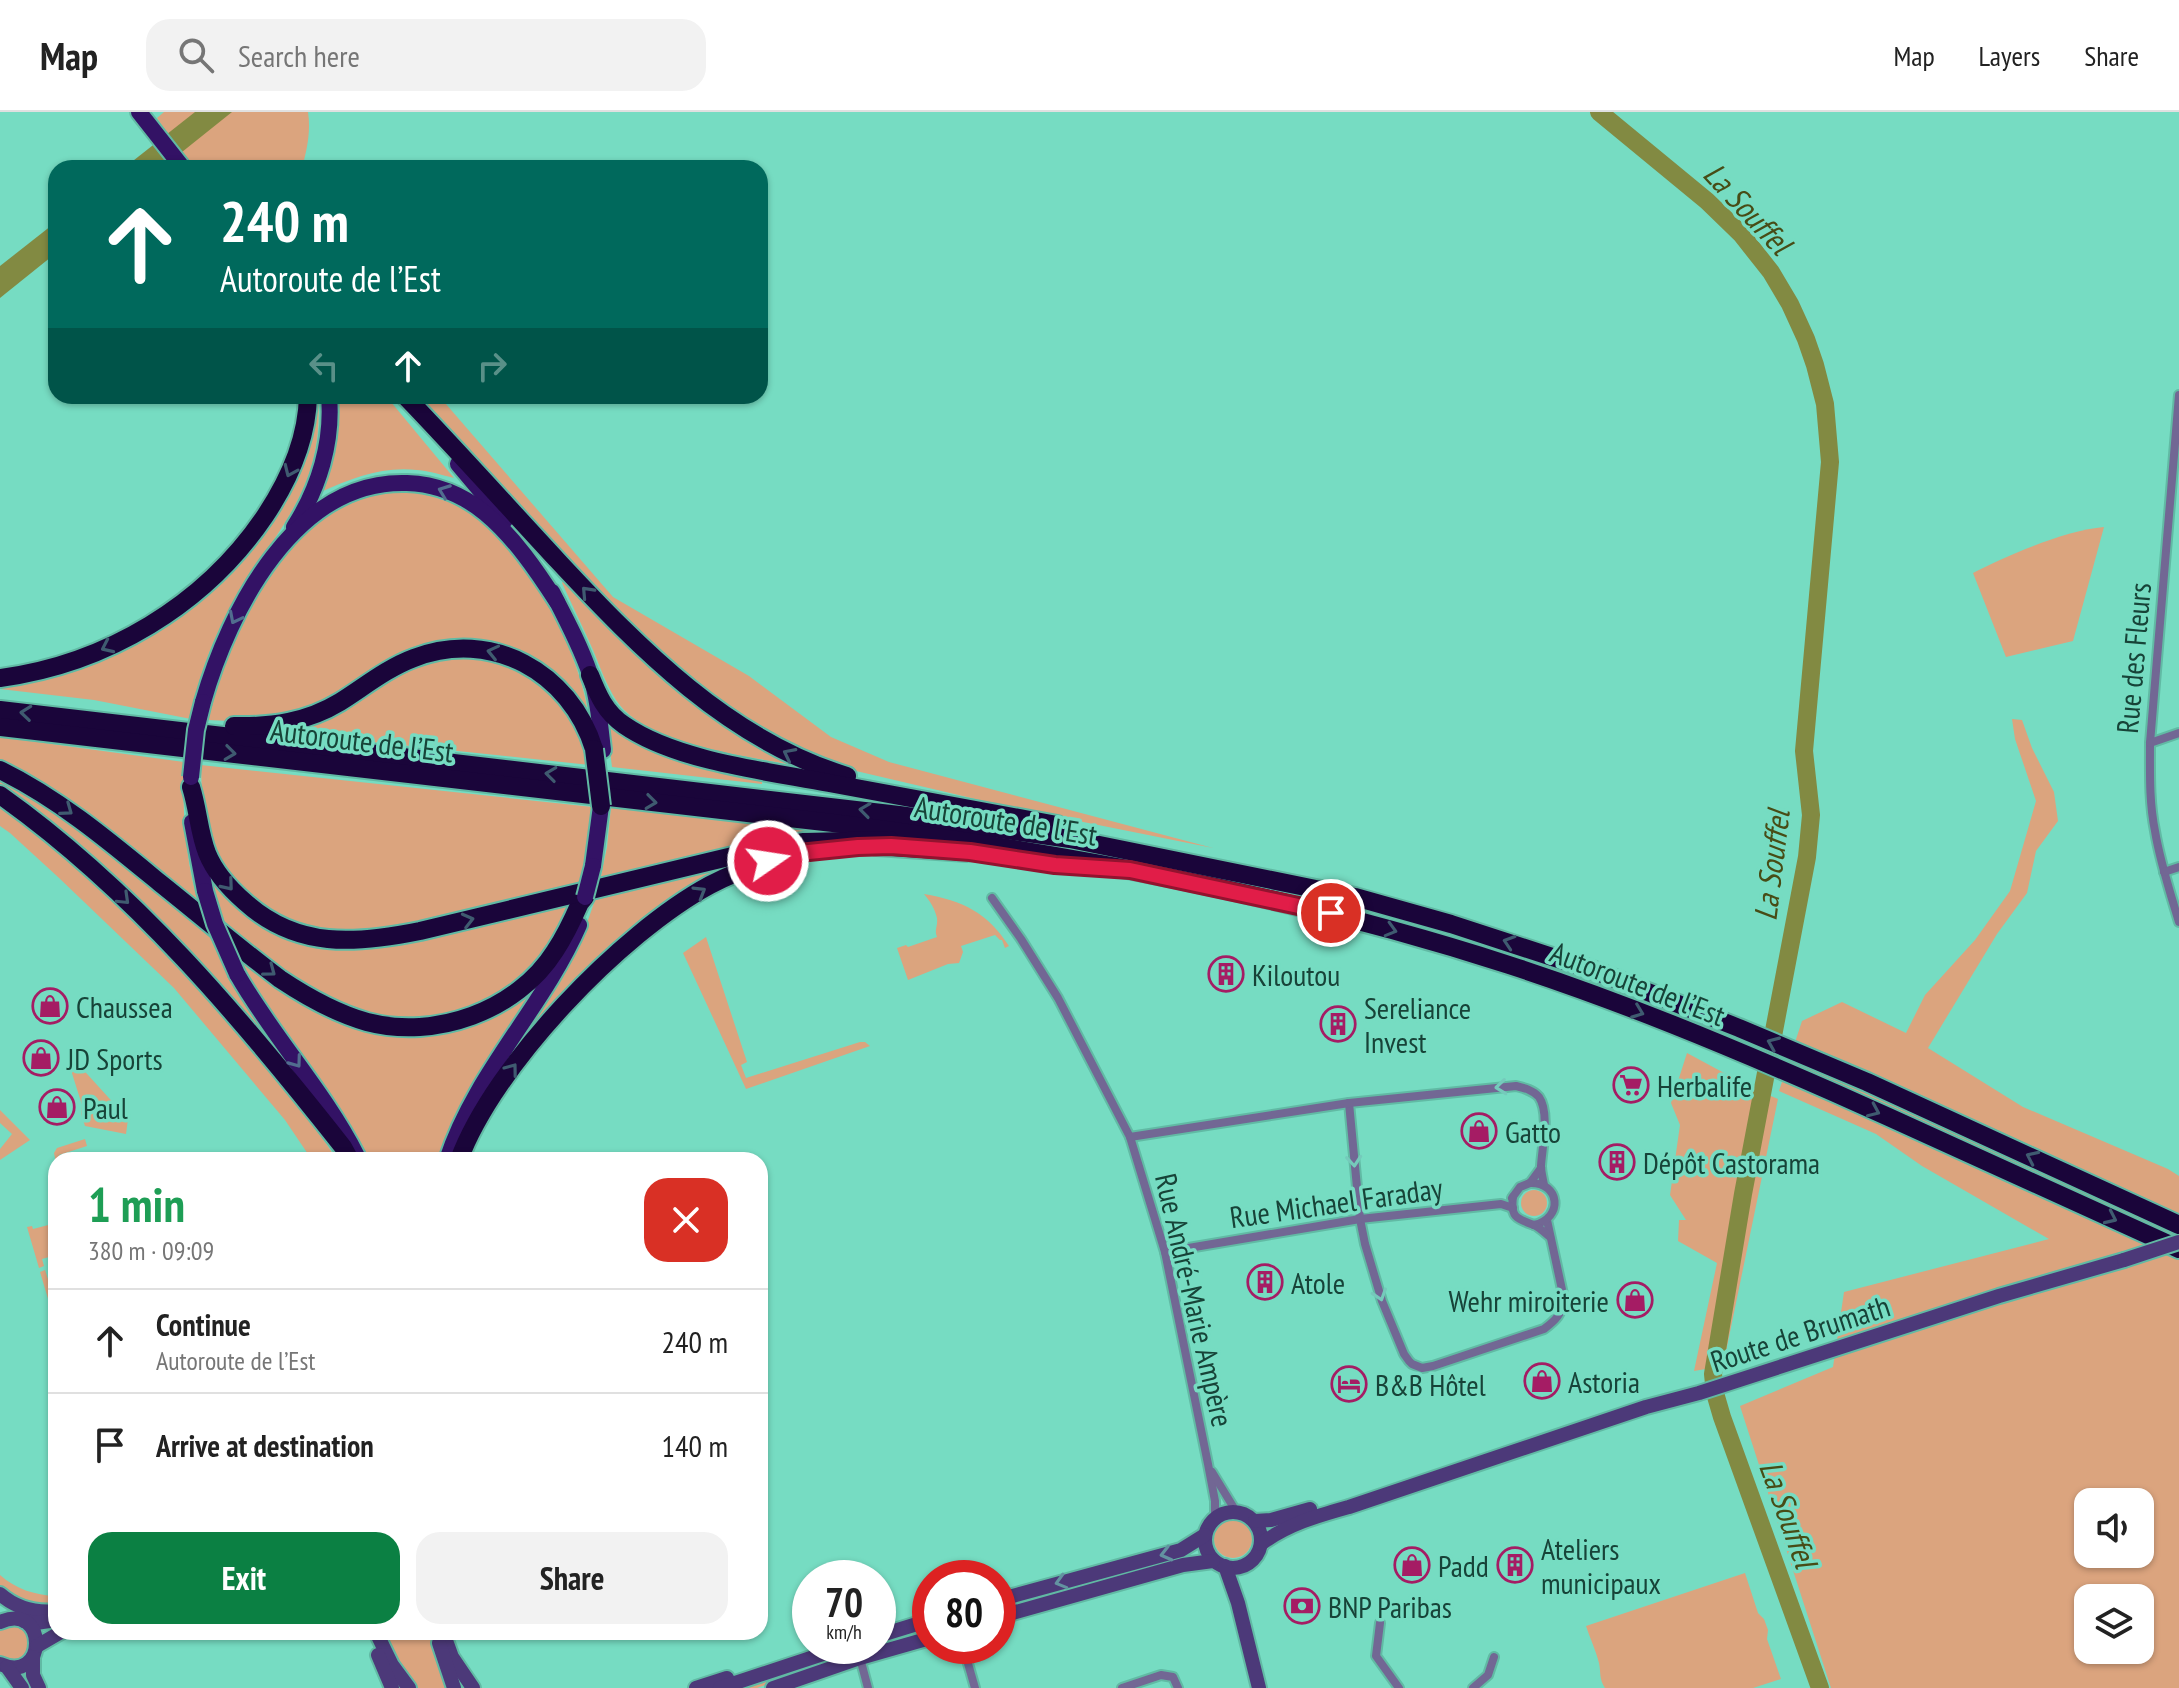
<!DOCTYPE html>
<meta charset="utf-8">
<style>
:root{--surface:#fff;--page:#f2f2f2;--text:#222;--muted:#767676;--line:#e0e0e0;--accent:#0b8043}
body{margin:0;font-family:"PT Sans Narrow",sans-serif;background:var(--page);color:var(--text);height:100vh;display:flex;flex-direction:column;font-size:30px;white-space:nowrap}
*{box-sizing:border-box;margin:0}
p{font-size:26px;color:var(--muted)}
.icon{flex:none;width:44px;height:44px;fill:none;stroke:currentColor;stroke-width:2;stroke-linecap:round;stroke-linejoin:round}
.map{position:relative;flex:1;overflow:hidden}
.side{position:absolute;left:48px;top:1040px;width:720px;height:488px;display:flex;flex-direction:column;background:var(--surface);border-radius:24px;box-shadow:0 2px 6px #0004}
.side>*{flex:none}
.guide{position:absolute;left:48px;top:48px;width:720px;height:244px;border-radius:24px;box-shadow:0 2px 6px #0004;background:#00695c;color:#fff;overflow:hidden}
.controls{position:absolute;left:2074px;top:1376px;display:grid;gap:16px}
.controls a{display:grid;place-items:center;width:80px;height:80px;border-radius:16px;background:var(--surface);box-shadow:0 2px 6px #0004;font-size:40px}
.speed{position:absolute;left:792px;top:1448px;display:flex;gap:16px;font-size:40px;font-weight:700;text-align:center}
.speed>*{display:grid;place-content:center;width:104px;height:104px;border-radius:50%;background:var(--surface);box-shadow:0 2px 6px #0004;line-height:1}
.speed small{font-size:20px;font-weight:400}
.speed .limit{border:12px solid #d22;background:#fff;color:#111}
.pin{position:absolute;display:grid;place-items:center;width:68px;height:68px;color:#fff;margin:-34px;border:4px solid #fff;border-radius:50%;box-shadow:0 2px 8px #0007}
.me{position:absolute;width:88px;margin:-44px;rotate:77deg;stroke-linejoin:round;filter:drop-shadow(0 0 6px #0008)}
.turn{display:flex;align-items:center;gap:28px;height:168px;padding:0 40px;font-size:36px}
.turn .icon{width:104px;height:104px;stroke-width:2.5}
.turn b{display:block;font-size:56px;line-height:68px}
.lanes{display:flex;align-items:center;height:76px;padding:0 40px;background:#0003;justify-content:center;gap:40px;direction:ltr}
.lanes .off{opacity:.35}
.round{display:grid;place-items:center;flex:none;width:84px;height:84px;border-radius:24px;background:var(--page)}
.summary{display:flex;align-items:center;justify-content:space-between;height:136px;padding:0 40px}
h1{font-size:48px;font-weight:700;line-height:60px;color:#1e9e55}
.action{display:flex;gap:16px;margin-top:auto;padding:16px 40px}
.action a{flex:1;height:92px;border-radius:24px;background:var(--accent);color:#fff;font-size:32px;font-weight:700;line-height:92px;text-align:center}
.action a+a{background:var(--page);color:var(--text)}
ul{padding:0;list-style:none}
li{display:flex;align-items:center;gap:24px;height:104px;padding:0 40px;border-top:2px solid var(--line)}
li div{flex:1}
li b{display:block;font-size:30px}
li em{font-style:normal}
header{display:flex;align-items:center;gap:48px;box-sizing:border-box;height:112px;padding:0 40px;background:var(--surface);border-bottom:2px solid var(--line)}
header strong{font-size:38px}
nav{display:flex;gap:44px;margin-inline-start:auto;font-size:28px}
.search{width:560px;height:72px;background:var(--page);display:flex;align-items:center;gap:20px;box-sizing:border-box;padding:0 28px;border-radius:24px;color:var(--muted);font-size:30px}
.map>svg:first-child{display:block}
.green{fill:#dba47e;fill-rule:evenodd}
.water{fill:#828a42}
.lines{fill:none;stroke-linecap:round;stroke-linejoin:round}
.river{stroke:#828a42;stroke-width:18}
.street-casing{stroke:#61baa4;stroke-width:12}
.secondary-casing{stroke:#61baa4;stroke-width:18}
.primary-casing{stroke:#61baa4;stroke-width:20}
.highway-casing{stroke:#61baa4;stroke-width:22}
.street{stroke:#726794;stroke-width:8}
.secondary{stroke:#4c3979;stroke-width:14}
.primary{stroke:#331265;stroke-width:16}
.highway{stroke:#1a053a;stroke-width:18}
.secondary-bridge-casing{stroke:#61baa4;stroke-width:18;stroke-linecap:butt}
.primary-bridge-casing{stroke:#61baa4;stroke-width:20;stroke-linecap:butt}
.highway-bridge-casing{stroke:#61baa4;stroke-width:22;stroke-linecap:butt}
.secondary-bridge{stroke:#4c3979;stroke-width:14}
.primary-bridge{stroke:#331265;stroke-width:16}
.highway-bridge{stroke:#1a053a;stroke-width:18}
.oneway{stroke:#3f5b70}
.oneway2{stroke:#516d8f}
.oneway3{stroke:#75cabb}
.oneway4{stroke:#6393a1}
.route-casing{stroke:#92132f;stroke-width:20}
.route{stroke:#e11d48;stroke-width:14}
.labels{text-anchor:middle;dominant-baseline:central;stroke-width:7;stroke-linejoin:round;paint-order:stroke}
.street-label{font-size:30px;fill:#174338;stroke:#76dcc2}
.poi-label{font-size:30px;fill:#174338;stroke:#76dcc2;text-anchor:start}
.water-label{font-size:32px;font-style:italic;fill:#474c16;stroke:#76dcc2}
</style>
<header>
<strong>Map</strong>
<div class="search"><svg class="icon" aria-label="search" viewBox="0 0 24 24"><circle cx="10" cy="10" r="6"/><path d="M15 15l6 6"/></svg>Search here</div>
<nav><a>Map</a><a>Layers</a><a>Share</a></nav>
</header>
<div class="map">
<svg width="2179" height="1576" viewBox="0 0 2179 1576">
<rect width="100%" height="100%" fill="#76dcc2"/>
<!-- green -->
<g class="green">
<path d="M 164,0 L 308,0 C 311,19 307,37 302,56 L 190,56 L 157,6 Z"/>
<path d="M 314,284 L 318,284 C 325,377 276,417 233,491 C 213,526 197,567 191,607 L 94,588 L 0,577 L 0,569 L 116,536 L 261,418 Z"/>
<path d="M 336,284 L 386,284 L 454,366 C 442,363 430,359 417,358 C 383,354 352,366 321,380 C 331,349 340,317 336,284 Z"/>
<polygon points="416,284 439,284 613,485 749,564 831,625 889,650 1213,736 1014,696 839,655 810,644 740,604 644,528"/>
<path d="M 396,379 C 430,380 459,391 487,413 C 531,447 578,540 587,595 L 584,595 L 570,578 L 472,531 L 319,594 L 256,610 L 207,608 C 212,585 221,545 230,525 C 236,512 246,500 254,488 C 289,432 326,389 396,379 Z"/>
<path d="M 2104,415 L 2073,529 L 2006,545 L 1973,461 C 2007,443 2067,418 2104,415 Z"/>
<path d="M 565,467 L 802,655 C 751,644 646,634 616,588 C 606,572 600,555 593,538 C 583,515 572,493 562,471 Z"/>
<polygon points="455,542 521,555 577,606 590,653 286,621 286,617 391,563"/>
<path d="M 2012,607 L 2022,608 L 2032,636 L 2054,680 L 2058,709 L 2036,739 L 2027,781 L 1997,822 L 1928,936 L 2023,995 L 2168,1057 L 2179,1064 L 2179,1576 L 1831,1576 L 1740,1294 L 1833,1255 L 1844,1180 L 2049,1127 L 1922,1054 L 1876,1022 L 1779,979 L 1802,909 L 1842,890 L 1906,921 L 1925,883 L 1975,828 L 2010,779 L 2036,689 L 2015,627 ZM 2088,1390 L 2140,1390 L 2140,1442 L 2088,1442 ZM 2088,1486 L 2140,1486 L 2140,1538 L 2088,1538 Z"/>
<polygon points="610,613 762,665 762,672 612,655 607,614"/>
<path d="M 0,625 L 184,650 C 182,700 185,749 200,797 L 0,649 Z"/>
<polygon points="201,653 593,695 582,763 578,774 394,818 332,822 279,806 235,772 215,744 202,686"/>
<polygon points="0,665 58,701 139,763 207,819 233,873 256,909 319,995 46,708 0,674"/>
<path d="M 0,694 C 88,754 161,834 230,913 C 268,957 306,999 337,1048 L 312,1048 L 285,1008 L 174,876 L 58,765 L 10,721 L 0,714 Z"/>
<polygon points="611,695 825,721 600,769 607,735"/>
<polygon points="745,750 642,811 486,982 575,836 587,811 595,788"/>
<path d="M 210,766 C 224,781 235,797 253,810 C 317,855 396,835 466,817 C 501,809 537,800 573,791 L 554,828 L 525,863 L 472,899 L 407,911 L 336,897 L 228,819 L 216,787 L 213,784 Z"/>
<path d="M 924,782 C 963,789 987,800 1009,834 L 1005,836 L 1002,828 L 1000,828 L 995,823 L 961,834 L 963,840 L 959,851 L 948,852 L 908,868 L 897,836 L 906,833 L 908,835 L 937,825 C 934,817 938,815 937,806 C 935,797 930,789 924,782 Z"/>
<polygon points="706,825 747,950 741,953 746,966 860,930 865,930 870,934 746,977 683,841"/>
<path d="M 238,843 L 273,873 L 292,885 L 406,921 L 533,874 L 536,877 C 499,931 460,985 438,1048 L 366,1048 L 353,1023 L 265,894 Z"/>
<polygon points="1687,941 1752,976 1778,987 1723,1254 1694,1259 1717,1151 1678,1129 1679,1108 1686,1108 1670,1083 1680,1013 1671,991"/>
<polygon points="78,952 128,1007 126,1022 85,1014 81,1002 82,993 70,955"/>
<polygon points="0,998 30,1028 0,1048 0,1037 12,1022 0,1011"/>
<polygon points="85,1027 87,1034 59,1043 60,1048 56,1048 56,1051 54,1041 57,1036"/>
<circle cx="1534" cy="1091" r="13"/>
<polygon points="56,1111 56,1143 42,1147 44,1154 39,1156 27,1115 32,1114 33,1117"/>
<polygon points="45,1158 49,1170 56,1168 55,1210 40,1160"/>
<circle cx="1233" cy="1427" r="19"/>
<polygon points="1184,1441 1185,1448 998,1502 998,1494"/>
<path d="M 1745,1461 L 1758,1501 L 1764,1507 L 1768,1518 L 1767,1527 L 1781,1567 L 1753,1576 L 1605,1576 C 1599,1567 1601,1561 1599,1551 C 1596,1539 1590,1526 1586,1514 Z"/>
<path d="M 0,1463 C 16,1477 34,1483 56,1484 L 56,1495 L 36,1496 L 0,1478 Z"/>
<polygon points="12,1512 22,1514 29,1522 30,1538 24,1546 14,1549 0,1544 0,1517"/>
<polygon points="930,1514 930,1520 839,1547 757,1576 735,1576 862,1534 878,1534 878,1529"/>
<polygon points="383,1520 434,1520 450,1576 416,1576 400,1554"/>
</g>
<!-- water -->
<g class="water">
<polygon points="195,0 232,0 162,56 124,56"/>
<polygon points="56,110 56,141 0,186 0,154"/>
</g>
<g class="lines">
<!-- river -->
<polyline class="river" points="1599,0 1707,89 1741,122 1771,160 1790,192 1806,227 1815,253 1825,292 1830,350 1804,639 1811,703 1807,745 1743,1082 1713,1262 1715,1281 1722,1305 1820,1576"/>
<defs>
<g id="street">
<path d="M 2179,283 L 2150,631 C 2150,660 2149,690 2155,719 C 2160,750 2170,780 2179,810"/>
<polyline points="2150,631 2179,621"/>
<polyline points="2164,760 2179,755"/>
<polyline points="992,786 1021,827 1058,886 1130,1025 1165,1140 1208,1352 1215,1389 1215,1407"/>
<path d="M 1349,991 L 1360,1107 L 1365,1132 L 1382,1189 L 1404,1242 L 1409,1249 L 1412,1252 L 1422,1256 L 1433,1254 L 1544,1217 C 1556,1208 1562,1202 1564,1187 L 1547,1108"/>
<path d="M 1130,1025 L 1349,991 L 1516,974 C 1524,976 1533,978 1539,985 C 1550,1001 1542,1036 1541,1054 C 1541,1060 1543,1067 1544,1073"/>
<path d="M 1530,1071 C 1560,1070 1564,1106 1534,1113"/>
<path d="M 1513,1085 C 1510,1106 1518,1107 1534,1113 C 1539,1115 1545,1121 1550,1125"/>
<polyline points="1512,1086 1520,1075 1530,1071 1541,1056"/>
<polyline points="1165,1140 1360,1107 1501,1092 1513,1096"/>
<polyline points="1212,1360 1237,1401"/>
<polyline points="1380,1511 1376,1544 1399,1576"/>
<polyline points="963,1534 975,1576"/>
<polyline points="860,1546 868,1576"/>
<polyline points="1122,1576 1161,1563 1173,1565 1178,1576"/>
<polyline points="1473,1576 1488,1563 1494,1545"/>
</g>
<g id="secondary">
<circle cx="1233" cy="1428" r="28"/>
<polyline points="1255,1409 1271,1408 1310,1397"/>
<path d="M 1261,1432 C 1288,1412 1317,1404 1349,1395 L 1646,1295 L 1699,1281 L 1999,1184 L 2124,1148"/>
<polyline points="1225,1454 1238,1491 1259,1576"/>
<path d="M 0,1482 C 16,1496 35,1501 56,1499"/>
<polyline points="998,1488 1181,1438 1205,1423"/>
<polyline points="998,1505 1183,1453 1213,1449"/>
<polyline points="24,1509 36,1511 56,1508"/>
<path d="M 0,1510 C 48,1489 48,1573 0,1552"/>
<polyline points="376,1520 392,1553 409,1576"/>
<polyline points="443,1520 452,1545 473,1576"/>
<polyline points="878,1524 930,1508"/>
<polyline points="439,1531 454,1576"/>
<polyline points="37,1534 61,1520"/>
<polyline points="378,1543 392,1576"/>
<polyline points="33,1545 33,1563 39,1576"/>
<polyline points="7,1555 22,1576"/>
<polyline points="696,1576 727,1566"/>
<polyline points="720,1576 847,1534"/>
<polyline points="773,1576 860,1546 930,1526"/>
</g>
<g id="primary">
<polyline points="139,0 183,56"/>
<polyline points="458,352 505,408"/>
<path d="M 294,415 C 319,376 333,330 329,284"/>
<path d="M 552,480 C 566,507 580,533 590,562 C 598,586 600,613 603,638"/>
<path d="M 203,590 C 229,499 295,367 407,371 C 436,372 463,383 485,401 C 514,425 537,459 557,490"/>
<polyline points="192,710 205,779"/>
<polyline points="593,754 601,694"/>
<path d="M 237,862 C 273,925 324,979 357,1044"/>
<path d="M 447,1048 C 475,961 543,896 579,813"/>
</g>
<g id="highway">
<path d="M 405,284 C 457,338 507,394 558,449 C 640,537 729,628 847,664"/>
<path d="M 590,563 C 598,583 605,600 624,613 C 676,649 766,659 829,671 C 905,685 981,699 1057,713"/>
<path d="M 0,566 C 106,552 205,493 265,404 C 289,368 307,328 308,284"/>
<polyline points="0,598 899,703 1070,727 1355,785 1451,812 1592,858 1739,916 1867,970 2179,1113"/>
<path d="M 234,614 C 272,615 307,610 340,590 C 364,575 387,556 414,546 C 491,516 570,560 594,637"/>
<path d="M 0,615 L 833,711 C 1062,740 1289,782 1509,853 C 1620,889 1728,934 1835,981 C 1950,1032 2064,1085 2179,1137"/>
<path d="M 0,658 C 59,687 109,729 160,771 C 200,803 239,836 280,867 C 307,885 335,901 367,910 C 435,928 517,899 555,839 C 565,824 573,807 580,791 L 585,785"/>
<path d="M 191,675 C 198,697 199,721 207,741 C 215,761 230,777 245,790 C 297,837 356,832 420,819 L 770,735 L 804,730 L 890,728"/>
<path d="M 0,683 C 134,778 242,907 343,1035 L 350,1048"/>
<polyline points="877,734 967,740"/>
<path d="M 459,1048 C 494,953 621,821 710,773 C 737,759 766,749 796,742"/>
</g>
</defs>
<!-- street casing -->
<use href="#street" class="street-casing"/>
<!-- secondary casing -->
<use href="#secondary" class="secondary-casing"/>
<!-- primary casing -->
<use href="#primary" class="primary-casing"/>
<!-- highway casing -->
<use href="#highway" class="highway-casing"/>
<!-- street -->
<use href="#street" class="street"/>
<!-- secondary -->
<use href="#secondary" class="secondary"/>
<!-- primary -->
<use href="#primary" class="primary"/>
<!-- highway -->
<use href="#highway" class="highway"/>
<defs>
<polyline id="secondary-bridge" points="2124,1148 2179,1130"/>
<g id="primary-bridge">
<polyline points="191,665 196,618 203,590"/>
<polyline points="205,779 215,812 237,862"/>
<polyline points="585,785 593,754"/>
</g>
<polyline id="highway-bridge" points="594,637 601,694"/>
</defs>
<!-- secondary-bridge casing -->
<use href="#secondary-bridge" class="secondary-bridge-casing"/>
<!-- primary-bridge casing -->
<use href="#primary-bridge" class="primary-bridge-casing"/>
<!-- highway-bridge casing -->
<use href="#highway-bridge" class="highway-bridge-casing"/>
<!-- secondary-bridge -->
<use href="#secondary-bridge" class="secondary-bridge"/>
<!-- primary-bridge -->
<use href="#primary-bridge" class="primary-bridge"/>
<!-- highway-bridge -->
<use href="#highway-bridge" class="highway-bridge"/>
</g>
<!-- one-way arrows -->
<defs><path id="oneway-chevron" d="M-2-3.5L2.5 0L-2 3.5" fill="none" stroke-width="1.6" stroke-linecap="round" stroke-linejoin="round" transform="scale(2)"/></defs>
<g class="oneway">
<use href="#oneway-chevron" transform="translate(290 359) rotate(114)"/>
<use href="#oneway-chevron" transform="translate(587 480) rotate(-133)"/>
<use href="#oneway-chevron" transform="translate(107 535) rotate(155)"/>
<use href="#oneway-chevron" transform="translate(493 540) rotate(-167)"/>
<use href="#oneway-chevron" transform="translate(26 601) rotate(-174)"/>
<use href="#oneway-chevron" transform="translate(230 641) rotate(7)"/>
<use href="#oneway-chevron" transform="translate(789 642) rotate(-153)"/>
<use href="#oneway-chevron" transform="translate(551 662) rotate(-173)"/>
<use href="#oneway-chevron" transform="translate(651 690) rotate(7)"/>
<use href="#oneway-chevron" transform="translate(67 698) rotate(36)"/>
<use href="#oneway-chevron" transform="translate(865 698) rotate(-172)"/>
<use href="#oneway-chevron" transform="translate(228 773) rotate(50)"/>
<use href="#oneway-chevron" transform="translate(700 780) rotate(-31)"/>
<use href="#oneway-chevron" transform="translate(124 787) rotate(44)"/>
<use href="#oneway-chevron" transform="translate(468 808) rotate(-14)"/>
<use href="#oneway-chevron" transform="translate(1391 818) rotate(16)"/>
<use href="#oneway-chevron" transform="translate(1509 830) rotate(-162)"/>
<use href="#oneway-chevron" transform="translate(270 859) rotate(37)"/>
<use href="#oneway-chevron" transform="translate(1638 900) rotate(21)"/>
<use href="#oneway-chevron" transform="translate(1773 931) rotate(-157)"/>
<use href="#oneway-chevron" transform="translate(512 957) rotate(-53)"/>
<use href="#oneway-chevron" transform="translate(1874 999) rotate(24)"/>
<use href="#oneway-chevron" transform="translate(2032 1045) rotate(-155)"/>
<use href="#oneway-chevron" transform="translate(2111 1106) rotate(25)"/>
</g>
<g class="oneway2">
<use href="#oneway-chevron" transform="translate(444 379) rotate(-159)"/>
<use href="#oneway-chevron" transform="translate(235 506) rotate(117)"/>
<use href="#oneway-chevron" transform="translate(296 950) rotate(54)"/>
</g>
<g class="oneway3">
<use href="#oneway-chevron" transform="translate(1501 975) rotate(174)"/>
<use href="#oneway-chevron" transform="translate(1354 1049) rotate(85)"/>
<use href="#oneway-chevron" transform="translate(1380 1183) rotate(72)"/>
</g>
<g class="oneway4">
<use href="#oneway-chevron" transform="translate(1166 1442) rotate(166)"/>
<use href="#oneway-chevron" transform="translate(1061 1470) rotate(164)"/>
</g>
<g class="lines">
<defs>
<polyline id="route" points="768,749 799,741 858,735 891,734 970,740 1055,753 1130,758 1331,801"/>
</defs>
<!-- route casing -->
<use href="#route" class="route-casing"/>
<!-- route -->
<use href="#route" class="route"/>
</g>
<!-- icons -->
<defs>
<symbol id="building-ring" viewBox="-11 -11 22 22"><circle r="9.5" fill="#76dcc2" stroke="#a51c64" stroke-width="1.5"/><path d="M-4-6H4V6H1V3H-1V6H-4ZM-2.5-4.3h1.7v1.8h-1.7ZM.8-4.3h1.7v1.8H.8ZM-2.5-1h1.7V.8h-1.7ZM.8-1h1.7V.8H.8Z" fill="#a51c64"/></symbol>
<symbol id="shop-ring" viewBox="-11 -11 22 22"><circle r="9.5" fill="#76dcc2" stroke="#a51c64" stroke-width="1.5"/><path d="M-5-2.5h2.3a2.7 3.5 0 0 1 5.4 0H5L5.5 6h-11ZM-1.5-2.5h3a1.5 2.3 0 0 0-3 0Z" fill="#a51c64"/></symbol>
<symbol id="supermarket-ring" viewBox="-11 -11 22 22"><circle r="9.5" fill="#76dcc2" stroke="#a51c64" stroke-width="1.5"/><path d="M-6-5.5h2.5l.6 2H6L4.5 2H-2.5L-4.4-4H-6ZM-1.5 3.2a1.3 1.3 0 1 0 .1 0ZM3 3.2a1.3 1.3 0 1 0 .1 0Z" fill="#a51c64"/></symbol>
<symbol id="hotel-ring" viewBox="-11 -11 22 22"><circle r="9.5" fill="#76dcc2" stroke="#a51c64" stroke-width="1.5"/><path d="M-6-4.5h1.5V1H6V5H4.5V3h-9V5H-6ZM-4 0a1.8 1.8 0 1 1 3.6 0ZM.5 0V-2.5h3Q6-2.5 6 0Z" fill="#a51c64"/></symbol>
<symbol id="bank-ring" viewBox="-11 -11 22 22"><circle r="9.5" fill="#76dcc2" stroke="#a51c64" stroke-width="1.5"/><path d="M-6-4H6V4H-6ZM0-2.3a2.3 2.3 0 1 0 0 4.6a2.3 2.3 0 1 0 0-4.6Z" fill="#a51c64"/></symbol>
</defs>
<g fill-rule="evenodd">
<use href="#building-ring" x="1206" y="842" width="40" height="40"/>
<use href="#shop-ring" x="30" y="874" width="40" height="40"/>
<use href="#building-ring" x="1318" y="892" width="40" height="40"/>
<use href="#shop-ring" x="21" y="926" width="40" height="40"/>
<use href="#supermarket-ring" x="1611" y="953" width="40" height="40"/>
<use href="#shop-ring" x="37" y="975" width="40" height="40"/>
<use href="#shop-ring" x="1459" y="999" width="40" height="40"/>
<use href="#building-ring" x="1597" y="1030" width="40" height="40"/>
<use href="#building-ring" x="1245" y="1150" width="40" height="40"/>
<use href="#shop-ring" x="1615" y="1168" width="40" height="40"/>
<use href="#shop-ring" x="1522" y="1249" width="40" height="40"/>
<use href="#hotel-ring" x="1329" y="1252" width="40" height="40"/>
<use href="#shop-ring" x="1392" y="1433" width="40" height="40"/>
<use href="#building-ring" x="1495" y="1433" width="40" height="40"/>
<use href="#bank-ring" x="1282" y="1474" width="40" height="40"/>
</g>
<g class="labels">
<!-- street labels -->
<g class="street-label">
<text transform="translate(2133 546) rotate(-85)">Rue des Fleurs</text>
<text transform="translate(362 628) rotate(7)">Autoroute de l’Est</text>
<text transform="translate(1006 708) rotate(9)">Autoroute de l’Est</text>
<text transform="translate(1638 871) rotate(21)">Autoroute de l’Est</text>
<text transform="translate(1336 1090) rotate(-8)">Rue Michael Faraday</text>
<text transform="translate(1195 1188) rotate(77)">Rue André-Marie Ampère</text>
<text transform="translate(1800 1221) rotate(-18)">Route de Brumath</text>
</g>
<!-- poi labels -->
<g class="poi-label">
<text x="1252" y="862">Kiloutou</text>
<text x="76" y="894">Chaussea</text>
<text x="1364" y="895">Sereliance<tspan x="1364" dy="34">Invest</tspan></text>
<text x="67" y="946">JD Sports</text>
<text x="1657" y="973">Herbalife</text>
<text x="83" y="995">Paul</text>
<text x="1505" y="1019">Gatto</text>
<text x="1643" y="1050">Dépôt Castorama</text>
<text x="1291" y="1170">Atole</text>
<text x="1609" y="1188" text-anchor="end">Wehr miroiterie</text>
<text x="1568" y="1269">Astoria</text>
<text x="1375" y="1272">B&amp;B Hôtel</text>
<text x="1541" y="1436">Ateliers<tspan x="1541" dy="34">municipaux</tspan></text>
<text x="1438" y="1453">Padd</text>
<text x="1328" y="1494">BNP Paribas</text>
</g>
<!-- water labels -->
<g class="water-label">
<text transform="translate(1748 96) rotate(47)">La Souffel</text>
<text transform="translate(1771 753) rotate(-83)">La Souffel</text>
<text transform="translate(1789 1402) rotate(70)">La Souffel</text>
</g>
</g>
</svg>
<div class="controls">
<a><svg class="icon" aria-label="sound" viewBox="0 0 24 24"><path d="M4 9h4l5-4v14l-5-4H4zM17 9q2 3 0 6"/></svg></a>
<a><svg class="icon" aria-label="layers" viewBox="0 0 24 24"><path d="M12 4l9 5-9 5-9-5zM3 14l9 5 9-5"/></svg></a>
</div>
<div class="speed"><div>70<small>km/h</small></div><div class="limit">80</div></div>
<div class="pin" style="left:1331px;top:801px;background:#d93025"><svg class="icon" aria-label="arrive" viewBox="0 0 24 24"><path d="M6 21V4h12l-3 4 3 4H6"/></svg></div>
<svg class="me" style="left:768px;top:749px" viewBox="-20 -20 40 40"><circle r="17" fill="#e11d48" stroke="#fff" stroke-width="3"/><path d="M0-11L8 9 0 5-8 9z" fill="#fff"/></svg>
<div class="guide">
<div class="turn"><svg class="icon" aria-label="ahead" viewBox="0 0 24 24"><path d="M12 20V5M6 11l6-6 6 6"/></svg><div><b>240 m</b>Autoroute de l’Est</div></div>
<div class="lanes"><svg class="icon off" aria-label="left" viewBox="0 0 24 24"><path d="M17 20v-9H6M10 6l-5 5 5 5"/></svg><svg class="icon" aria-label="ahead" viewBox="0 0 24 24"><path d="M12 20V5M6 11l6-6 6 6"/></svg><svg class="icon off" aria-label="right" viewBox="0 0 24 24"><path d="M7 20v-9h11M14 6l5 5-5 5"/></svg></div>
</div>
<section class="side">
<div class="summary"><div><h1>1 min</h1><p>380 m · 09:09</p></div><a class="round" style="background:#d93025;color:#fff"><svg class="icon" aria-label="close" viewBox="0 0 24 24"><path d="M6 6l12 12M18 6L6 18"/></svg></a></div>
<ul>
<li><svg class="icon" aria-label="ahead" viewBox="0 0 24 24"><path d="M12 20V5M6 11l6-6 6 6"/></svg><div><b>Continue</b><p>Autoroute de l’Est</p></div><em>240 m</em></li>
<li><svg class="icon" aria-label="arrive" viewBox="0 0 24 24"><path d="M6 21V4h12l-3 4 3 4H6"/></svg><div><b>Arrive at destination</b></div><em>140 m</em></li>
</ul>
<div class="action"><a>Exit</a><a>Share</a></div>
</section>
</div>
